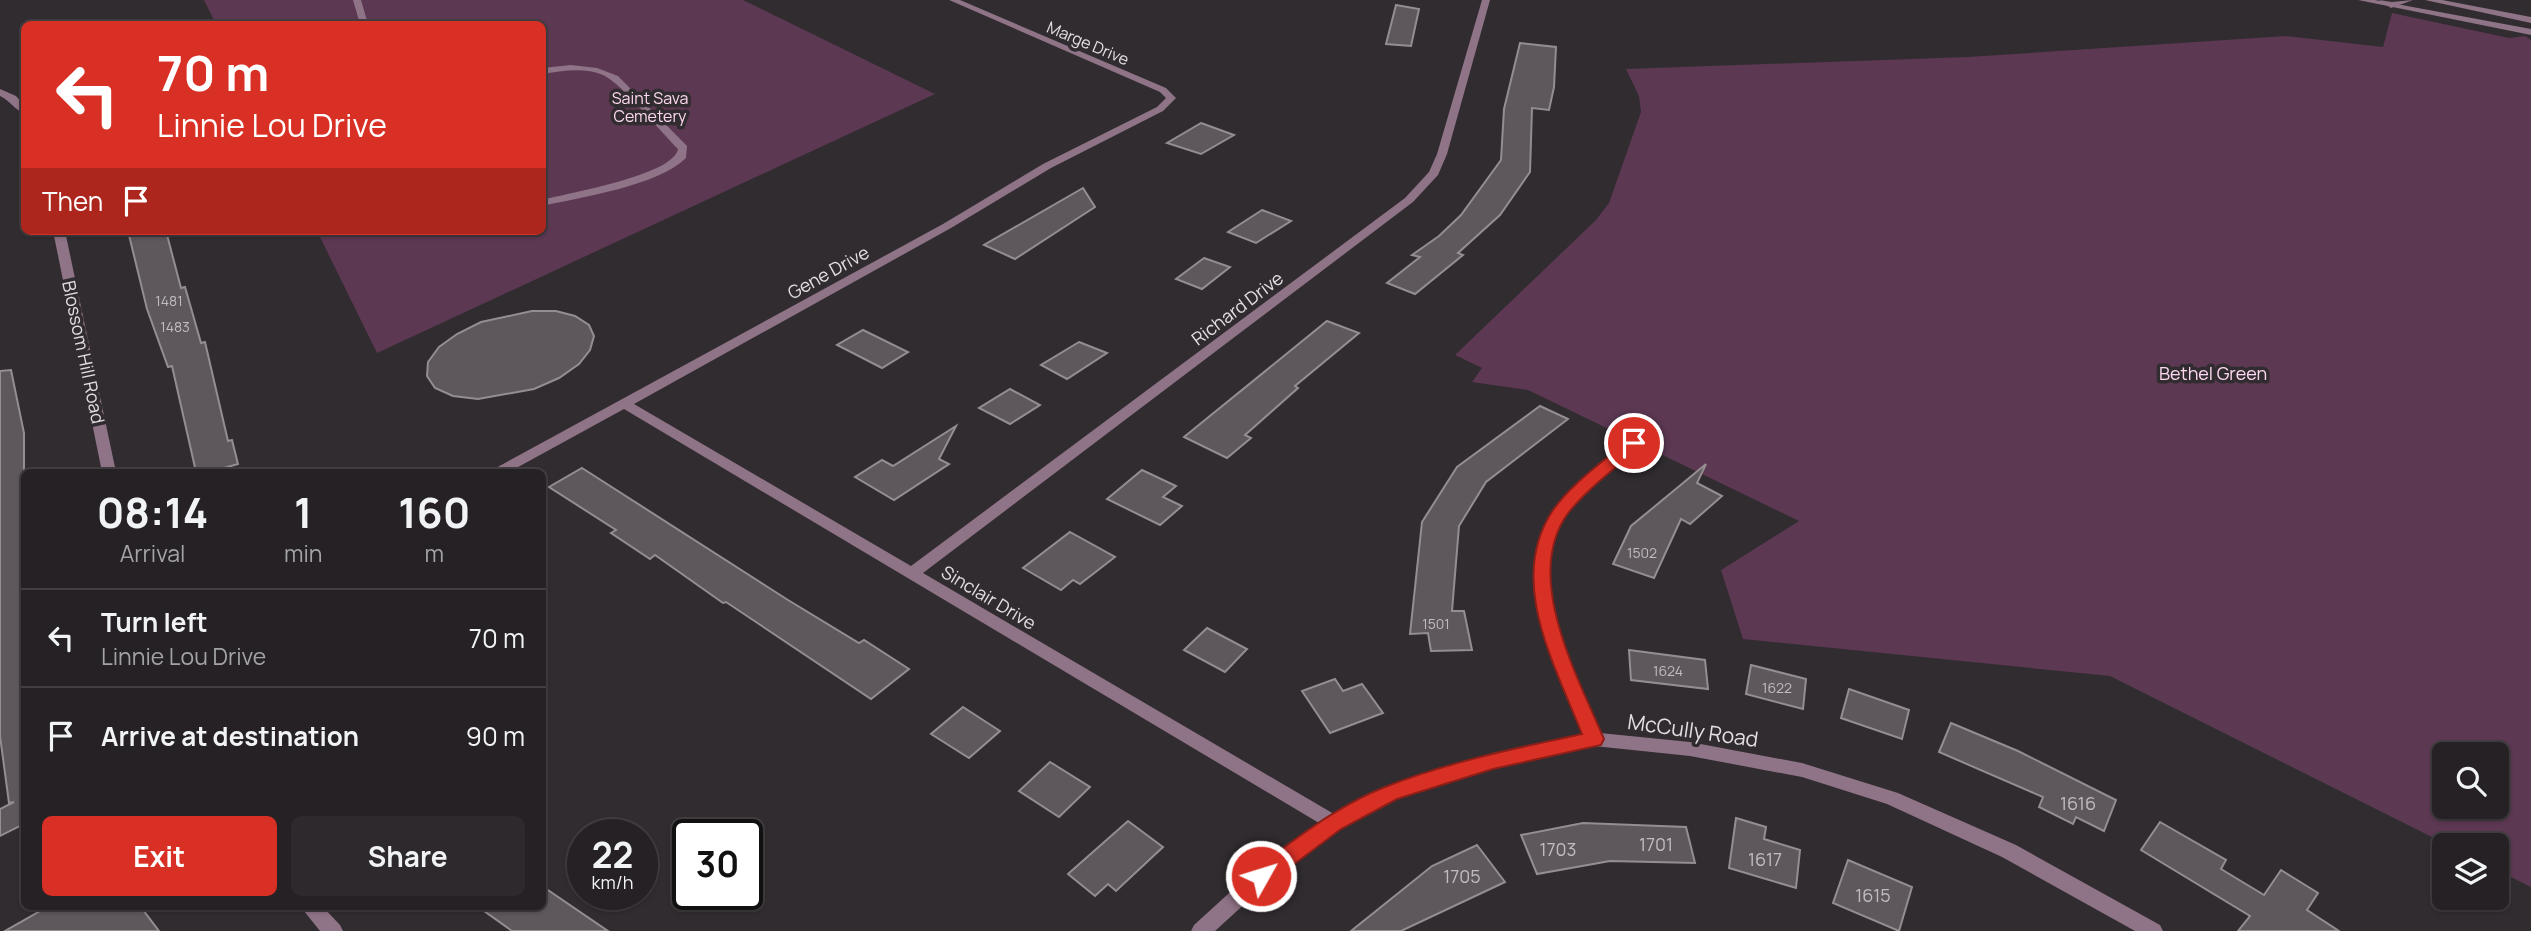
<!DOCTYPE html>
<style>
:root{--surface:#252124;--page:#2d292c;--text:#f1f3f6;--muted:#a3a3a6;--line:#423e41;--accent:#d93025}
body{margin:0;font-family:Manrope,sans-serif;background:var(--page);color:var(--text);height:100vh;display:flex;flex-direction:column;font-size:26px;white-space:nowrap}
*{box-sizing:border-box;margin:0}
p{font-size:23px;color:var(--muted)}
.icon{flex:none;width:38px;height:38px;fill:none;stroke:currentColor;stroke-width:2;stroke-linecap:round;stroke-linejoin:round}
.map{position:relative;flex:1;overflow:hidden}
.drawer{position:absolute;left:21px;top:469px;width:525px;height:441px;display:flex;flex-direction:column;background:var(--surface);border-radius:10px;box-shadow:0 2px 5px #0004,0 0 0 2px var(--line)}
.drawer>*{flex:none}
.top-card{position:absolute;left:21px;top:21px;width:525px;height:214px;border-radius:10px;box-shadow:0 2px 5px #0004,0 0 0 2px var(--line);background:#d93025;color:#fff;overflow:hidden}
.fabs{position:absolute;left:2432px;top:742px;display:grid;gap:14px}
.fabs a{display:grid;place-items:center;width:77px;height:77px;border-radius:10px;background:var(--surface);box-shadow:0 2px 5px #0004,0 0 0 2px var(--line);font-size:35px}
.speed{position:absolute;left:567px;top:819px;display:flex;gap:14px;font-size:35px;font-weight:700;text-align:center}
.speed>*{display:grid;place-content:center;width:91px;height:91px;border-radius:50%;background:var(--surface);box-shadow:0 2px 5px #0004,0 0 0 2px var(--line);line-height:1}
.speed small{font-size:18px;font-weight:400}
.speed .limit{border:4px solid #111;border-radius:10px;background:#fff;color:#111}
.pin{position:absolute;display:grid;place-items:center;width:60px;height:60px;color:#fff;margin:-30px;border:4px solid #fff;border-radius:50%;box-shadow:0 2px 7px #0007}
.me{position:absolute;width:77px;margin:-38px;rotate:51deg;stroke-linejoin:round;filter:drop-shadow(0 0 5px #0008)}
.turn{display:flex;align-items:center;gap:24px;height:147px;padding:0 21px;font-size:32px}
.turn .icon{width:91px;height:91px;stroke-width:2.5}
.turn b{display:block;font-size:49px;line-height:60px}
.then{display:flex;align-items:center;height:66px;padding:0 21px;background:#0003;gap:14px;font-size:26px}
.eta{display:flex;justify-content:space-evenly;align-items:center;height:119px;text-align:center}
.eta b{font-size:42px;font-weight:700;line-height:49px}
.primary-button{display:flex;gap:14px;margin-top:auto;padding:14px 21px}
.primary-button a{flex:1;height:80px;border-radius:10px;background:var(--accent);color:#fff;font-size:28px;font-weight:700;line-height:80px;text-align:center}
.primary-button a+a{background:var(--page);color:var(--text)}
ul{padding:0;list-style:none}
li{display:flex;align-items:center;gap:21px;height:98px;padding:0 21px;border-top:2px solid var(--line)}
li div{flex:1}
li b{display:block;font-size:26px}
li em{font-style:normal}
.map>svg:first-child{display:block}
.green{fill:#5c3852;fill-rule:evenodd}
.building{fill:#5e575b;stroke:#948d91;stroke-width:2}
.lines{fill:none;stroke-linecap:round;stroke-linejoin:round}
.lane{fill:#8f7386;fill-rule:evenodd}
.street{fill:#8f7386;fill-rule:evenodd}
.route{fill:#d93025;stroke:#8d1f18;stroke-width:2}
.labels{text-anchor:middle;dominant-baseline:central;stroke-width:7;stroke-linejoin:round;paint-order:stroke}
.number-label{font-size:14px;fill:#c1bcc0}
.far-street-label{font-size:16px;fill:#e2dee1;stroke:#312c30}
.far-park-label{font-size:16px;fill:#fcd7ef;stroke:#312c30}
.street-label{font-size:18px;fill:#e2dee1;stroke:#312c30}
.park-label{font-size:18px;fill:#fcd7ef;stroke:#312c30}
.near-number-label{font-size:18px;fill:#c1bcc0}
.near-street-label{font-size:21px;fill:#e2dee1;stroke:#312c30}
</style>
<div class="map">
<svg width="2531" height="931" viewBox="0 0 2531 931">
<rect width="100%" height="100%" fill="#312c30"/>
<!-- green -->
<g class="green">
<polygon points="204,0 743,0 935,94 377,353 317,231 542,231 542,24 216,24"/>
<path d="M 2392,13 L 2509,38 L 2525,36 L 2531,40 L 2531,887 L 2497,870 L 2497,845 L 2448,845 L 2110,676 L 1743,639 L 1721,570 L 1799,521 L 1528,390 L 1472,382 L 1482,368 L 1455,355 L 1596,220 L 1609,203 L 1641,112 L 1639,96 L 1626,69 L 1968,57 L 2286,36 L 2383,47 ZM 2445,754 L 2497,754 L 2497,807 L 2445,807 Z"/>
</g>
<!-- building -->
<g class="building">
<polygon points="1396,5 1419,9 1411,46 1386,44"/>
<polygon points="1520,43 1556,47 1554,87 1549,110 1532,108 1530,172 1500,215 1458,253 1463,255 1415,294 1387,283 1420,257 1412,255 1439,236 1461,215 1501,160 1504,109"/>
<polygon points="1201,123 1234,135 1201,154 1167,143"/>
<polygon points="1083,188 1095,207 1015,259 984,245"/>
<polygon points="1262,210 1291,221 1256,243 1228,232"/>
<polygon points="128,231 166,231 181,288 185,287 201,343 205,342 228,441 232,440 238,464 210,472 196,472 172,366 168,367 147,309"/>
<polygon points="1204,258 1230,267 1202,289 1176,279"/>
<polygon points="532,311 556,311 575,316 589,325 594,336 590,350 579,364 559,378 534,389 478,399 453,396 435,388 427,376 428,362 439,347 457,334 481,322"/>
<polygon points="1327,321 1359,333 1295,386 1298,388 1245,435 1251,438 1227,458 1184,437"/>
<polygon points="863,330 908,352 882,368 837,345"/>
<polygon points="1079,342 1107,353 1067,379 1041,365"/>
<polygon points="11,370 24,433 24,824 0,836 0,809 14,802 9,803 0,736 0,371"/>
<polygon points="1010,389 1040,405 1010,424 979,408"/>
<polygon points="1540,406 1568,419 1486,482 1459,526 1452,611 1464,611 1472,650 1431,651 1428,633 1410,634 1422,522 1457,467"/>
<polygon points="956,426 939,459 949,464 894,500 855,477 882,460 893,466"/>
<polygon points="1706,464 1697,483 1722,496 1690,524 1681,519 1654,578 1613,564 1631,526"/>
<polygon points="582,468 788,600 859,643 864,640 909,669 871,699 726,602 723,603 655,555 650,559 611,533 616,530 549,487"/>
<polygon points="1142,470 1176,486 1163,497 1182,506 1160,525 1107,499"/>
<polygon points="1070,532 1115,557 1080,584 1073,580 1061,590 1023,568"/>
<polygon points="1207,628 1247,649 1225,672 1184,650"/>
<polygon points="1629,650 1705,660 1708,689 1631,680"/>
<polygon points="1751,665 1806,679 1803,709 1746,694"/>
<polygon points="1335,679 1343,691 1362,684 1383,713 1330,733 1302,691"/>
<polygon points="1849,689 1909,710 1902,739 1841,718"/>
<polygon points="963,707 1000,731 969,758 931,734"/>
<polygon points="1951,723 2018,751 2116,800 2104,831 2076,817 2073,824 2039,807 2043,797 1939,752"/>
<polygon points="1050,762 1090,787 1059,817 1019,791"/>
<polygon points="1736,818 1766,827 1764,839 1800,850 1796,888 1729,868"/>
<polygon points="1128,821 1163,847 1116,891 1108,884 1095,896 1068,874"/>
<polygon points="2160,822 2226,860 2221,869 2264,895 2281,870 2318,893 2307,910 2339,931 2238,931 2250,916 2141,850"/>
<polygon points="1583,823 1686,827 1695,863 1610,861 1537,874 1521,835"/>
<polygon points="1477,845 1505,882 1401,931 1351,931 1432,866"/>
<polygon points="1848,860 1912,887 1899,931 1833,903"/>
<polygon points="542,886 608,931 512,931 477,906 542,906"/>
<polygon points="49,906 140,906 159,931 5,931"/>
</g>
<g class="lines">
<!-- lane -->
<g class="lane">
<polygon points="353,0 361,0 368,24 360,24"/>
<polygon points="2379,0 2392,2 2413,0 2391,8"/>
<polygon points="2425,0 2442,0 2531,17 2531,23"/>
<path d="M 571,65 L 597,68 L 618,76 L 687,146 L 686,158 C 658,186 581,197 542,206 L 542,200 C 568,193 674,175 678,149 C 661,132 621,83 603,75 C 584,67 562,71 542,74 L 542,68 Z"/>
</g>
<!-- street -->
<g class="street">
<path d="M 949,0 L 960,0 L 1166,88 L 1176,98 L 1163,111 L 1051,168 L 951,228 L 634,404 L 911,566 L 1405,198 L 1429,172 L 1437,154 L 1482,0 L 1490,0 L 1447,154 L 1438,175 L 1413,202 L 923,573 L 1334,814 L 1390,786 L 1493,754 L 1583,735 C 1553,663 1504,573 1561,501 C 1580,477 1606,459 1629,440 L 1639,440 L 1641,443 L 1639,446 C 1615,466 1586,485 1568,511 C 1522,580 1571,667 1600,733 L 1690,742 L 1802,763 L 1898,793 L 2016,845 L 2160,925 L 2163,931 L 2135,931 L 2002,857 L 1887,804 L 1802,777 L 1690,756 L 1594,746 L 1493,768 L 1396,798 L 1340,828 L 1285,867 L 1215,931 L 1191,931 L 1194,925 L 1271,855 L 1319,823 L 624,409 L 509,472 L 492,472 L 494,469 L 943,224 L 1043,164 L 1157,107 L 1166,98 L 1160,92 Z"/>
<polygon points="2358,0 2375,0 2531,29 2531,35"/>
<path d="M 0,89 L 16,96 L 24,105 L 24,113 C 16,111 9,100 0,96 Z"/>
<polygon points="53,231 65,231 116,472 102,472"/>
<polygon points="300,906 322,906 340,925 343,931 320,931"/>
</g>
</g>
<!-- route -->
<path class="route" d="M 1634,438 L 1639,440 L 1639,447 C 1616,468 1588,488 1569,512 C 1521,575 1578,677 1604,739 L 1601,745 L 1493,769 L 1397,799 L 1341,829 L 1269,883 L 1261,886 L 1253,883 L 1250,876 L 1253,870 C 1295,840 1336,806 1385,787 C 1448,762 1516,748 1582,734 C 1555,665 1506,580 1553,510 C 1572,483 1604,461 1628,440 Z"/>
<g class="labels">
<!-- number labels -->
<g class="number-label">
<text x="169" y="300">1481</text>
<text x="175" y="326">1483</text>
<text x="1642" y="552">1502</text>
<text x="1436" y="623">1501</text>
<text x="1668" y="670">1624</text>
<text x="1777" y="687">1622</text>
</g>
<!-- far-street labels -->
<g class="far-street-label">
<text transform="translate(1088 43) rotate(23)">Marge Drive</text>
</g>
<!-- far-park labels -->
<g class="far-park-label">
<text x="650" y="98">Saint Sava<tspan x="650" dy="18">Cemetery</tspan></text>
</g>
<!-- street labels -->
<g class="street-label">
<text transform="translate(828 272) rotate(-29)">Gene Drive</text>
<text transform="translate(1237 308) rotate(-37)">Richard Drive</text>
<text transform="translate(84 352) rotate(78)">Blossom Hill Road</text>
<text transform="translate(989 597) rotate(31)">Sinclair Drive</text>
</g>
<!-- park labels -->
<g class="park-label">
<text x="2213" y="373">Bethel Green</text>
</g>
<!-- near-number labels -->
<g class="near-number-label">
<text x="2078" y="803">1616</text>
<text x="1656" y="844">1701</text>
<text x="1558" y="849">1703</text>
<text x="1765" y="859">1617</text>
<text x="1462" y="876">1705</text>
<text x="1873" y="895">1615</text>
</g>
<!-- near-street labels -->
<g class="near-street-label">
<text transform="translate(1693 730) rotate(8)">McCully Road</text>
</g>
</g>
</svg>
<div class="fabs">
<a><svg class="icon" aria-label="search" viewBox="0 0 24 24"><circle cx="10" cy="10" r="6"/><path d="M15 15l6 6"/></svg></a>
<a><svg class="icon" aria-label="layers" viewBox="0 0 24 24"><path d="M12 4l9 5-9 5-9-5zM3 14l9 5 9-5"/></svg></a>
</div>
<div class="speed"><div>22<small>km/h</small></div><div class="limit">30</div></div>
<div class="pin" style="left:1634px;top:443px;background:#d93025"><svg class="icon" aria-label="arrive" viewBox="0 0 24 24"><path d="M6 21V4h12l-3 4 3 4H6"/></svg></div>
<svg class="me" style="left:1261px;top:876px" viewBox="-20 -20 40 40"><circle r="17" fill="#d93025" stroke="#fff" stroke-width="3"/><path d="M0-11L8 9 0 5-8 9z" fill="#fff"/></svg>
<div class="top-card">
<div class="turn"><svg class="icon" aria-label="left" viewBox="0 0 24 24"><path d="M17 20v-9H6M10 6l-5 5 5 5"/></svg><div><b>70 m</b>Linnie Lou Drive</div></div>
<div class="then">Then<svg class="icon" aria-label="arrive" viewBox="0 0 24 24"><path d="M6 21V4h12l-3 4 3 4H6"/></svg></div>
</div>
<section class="drawer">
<div class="eta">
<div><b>08:14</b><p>Arrival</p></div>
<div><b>1</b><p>min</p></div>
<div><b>160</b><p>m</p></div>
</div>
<ul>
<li><svg class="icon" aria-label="left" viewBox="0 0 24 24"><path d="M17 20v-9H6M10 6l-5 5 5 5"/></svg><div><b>Turn left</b><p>Linnie Lou Drive</p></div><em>70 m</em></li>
<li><svg class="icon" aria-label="arrive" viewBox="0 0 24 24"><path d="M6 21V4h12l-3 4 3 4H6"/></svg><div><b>Arrive at destination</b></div><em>90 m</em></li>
</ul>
<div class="primary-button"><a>Exit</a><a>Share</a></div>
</section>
</div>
